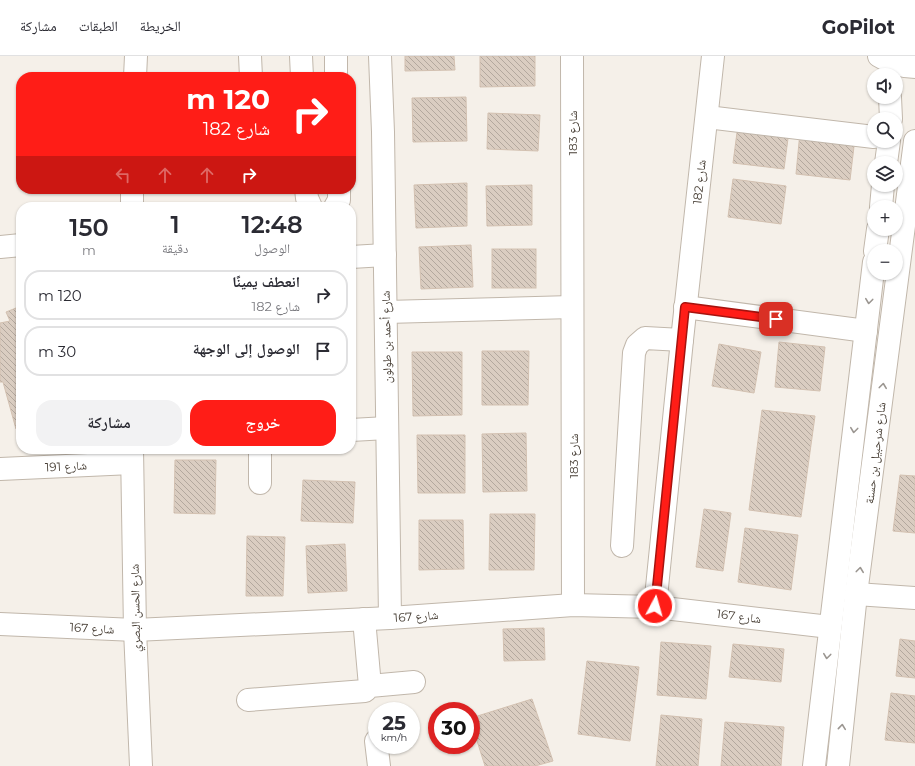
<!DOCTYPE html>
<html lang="ar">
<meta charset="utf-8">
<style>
:root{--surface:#fff;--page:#f2f2f3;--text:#2b2b33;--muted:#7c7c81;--line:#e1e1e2;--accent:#ff1d17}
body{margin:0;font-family:Montserrat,"Noto Naskh Arabic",sans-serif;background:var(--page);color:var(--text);direction:rtl;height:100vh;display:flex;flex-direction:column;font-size:15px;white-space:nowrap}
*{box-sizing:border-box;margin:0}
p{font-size:13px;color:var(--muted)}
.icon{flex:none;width:22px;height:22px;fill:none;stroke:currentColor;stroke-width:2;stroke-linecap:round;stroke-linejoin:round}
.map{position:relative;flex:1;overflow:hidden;direction:ltr}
.sheet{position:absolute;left:16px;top:146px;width:340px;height:252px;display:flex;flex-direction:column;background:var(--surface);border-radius:16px;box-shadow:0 1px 3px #0004;direction:rtl}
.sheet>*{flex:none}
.guide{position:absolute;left:16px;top:16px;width:340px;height:122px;border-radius:16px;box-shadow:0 1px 3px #0004;direction:rtl;background:#ff1d17;color:#fff;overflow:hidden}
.controls{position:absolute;left:867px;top:12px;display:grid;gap:8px}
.controls a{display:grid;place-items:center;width:36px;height:36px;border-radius:50%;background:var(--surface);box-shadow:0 1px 3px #0004;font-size:20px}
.speed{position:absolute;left:368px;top:646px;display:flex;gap:8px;font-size:20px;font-weight:700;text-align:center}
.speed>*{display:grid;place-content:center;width:52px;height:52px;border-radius:50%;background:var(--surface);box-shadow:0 1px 3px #0004;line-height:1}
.speed small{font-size:10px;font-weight:400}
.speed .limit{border:6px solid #d22;background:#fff;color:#111}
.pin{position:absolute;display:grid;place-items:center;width:34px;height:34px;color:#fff;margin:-17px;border-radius:8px;box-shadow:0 2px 6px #0006}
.me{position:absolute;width:44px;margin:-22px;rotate:6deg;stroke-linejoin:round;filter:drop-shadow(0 0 3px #0008)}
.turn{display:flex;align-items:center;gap:14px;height:84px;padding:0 20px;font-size:18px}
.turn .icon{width:52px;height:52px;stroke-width:2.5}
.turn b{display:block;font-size:28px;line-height:34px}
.lanes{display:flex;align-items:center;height:38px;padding:0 20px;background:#0003;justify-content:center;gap:20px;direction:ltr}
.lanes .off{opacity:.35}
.eta{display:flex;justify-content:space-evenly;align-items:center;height:68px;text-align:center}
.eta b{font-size:24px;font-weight:600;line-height:28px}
.cta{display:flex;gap:8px;margin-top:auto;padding:8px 20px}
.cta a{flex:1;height:46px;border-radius:16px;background:var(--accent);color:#fff;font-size:16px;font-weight:600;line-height:46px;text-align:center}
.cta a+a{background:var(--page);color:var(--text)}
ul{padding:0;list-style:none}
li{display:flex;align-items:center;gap:12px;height:50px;margin:0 8px 6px;padding:0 12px;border:2px solid var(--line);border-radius:16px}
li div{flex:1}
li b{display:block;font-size:15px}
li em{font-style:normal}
header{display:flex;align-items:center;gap:24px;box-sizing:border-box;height:56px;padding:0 20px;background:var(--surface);border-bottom:1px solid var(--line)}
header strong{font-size:19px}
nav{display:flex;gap:22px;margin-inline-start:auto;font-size:14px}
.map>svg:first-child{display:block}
.building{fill:url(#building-back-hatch);stroke:#d3c1b1}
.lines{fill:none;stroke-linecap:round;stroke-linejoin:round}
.minor-casing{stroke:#c1b7ab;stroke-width:24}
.minor{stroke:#fff;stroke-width:22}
.oneway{stroke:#9b9691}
.route-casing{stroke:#a6130f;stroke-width:10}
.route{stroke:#ff1d17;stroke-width:7}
.labels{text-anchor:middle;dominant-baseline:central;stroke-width:3.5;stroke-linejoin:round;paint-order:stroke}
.street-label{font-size:12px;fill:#494037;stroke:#fff}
</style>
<header>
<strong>GoPilot</strong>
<nav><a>الخريطة</a><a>الطبقات</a><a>مشاركة</a></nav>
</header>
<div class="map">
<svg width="915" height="710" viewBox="0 0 915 710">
<defs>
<pattern id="building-back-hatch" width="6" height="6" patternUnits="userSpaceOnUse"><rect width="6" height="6" fill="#dacdc1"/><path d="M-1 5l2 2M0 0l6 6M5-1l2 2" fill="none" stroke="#b3a89e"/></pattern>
</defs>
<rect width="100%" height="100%" fill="#f5f0e9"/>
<!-- building -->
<g class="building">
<polygon points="405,0 454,0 455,14 405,15"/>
<polygon points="480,0 535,0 535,30 480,31"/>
<polygon points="466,41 467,85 413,86 412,42"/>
<polygon points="488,57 540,59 538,95 487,93"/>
<polygon points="738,69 789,75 784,113 733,107"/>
<polygon points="800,76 855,82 850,124 796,118"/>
<polygon points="733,123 786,130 781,168 728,161"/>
<polygon points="467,127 467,170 416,172 414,129"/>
<polygon points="532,129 532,169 487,170 486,130"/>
<polygon points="471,189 473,231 421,233 419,191"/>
<rect x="492" y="193" width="44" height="39"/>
<polygon points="21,250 21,372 16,373 3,326 0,326 0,267 10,265 6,256"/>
<polygon points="779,286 825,291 820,335 775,331"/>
<polygon points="719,288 761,296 754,337 712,330"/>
<polygon points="482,295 529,295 528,349 482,349"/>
<polygon points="412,296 462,296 462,359 413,360"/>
<polygon points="762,354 815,360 801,461 749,454"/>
<polygon points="526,377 527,435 483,436 482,378"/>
<polygon points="417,379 465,379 465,437 418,437"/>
<polygon points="175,404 216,404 215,458 174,457"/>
<polygon points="900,419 915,420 915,477 893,475"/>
<polygon points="303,424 355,426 353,467 301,465"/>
<polygon points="704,453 731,457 723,515 696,511"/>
<polygon points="490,458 535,458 534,514 489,514"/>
<polygon points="419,464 463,464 464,513 419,514"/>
<polygon points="745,472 798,479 791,534 738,526"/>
<polygon points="247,480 285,481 283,540 246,540"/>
<polygon points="345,488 347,535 308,537 306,490"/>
<polygon points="544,572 545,604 504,605 503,573"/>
<polygon points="900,583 915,585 915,622 896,620"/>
<polygon points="661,586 711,590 706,643 657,639"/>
<polygon points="733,588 784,593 781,626 729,621"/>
<polygon points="587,605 639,611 630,685 578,678"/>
<polygon points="891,637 915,640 915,687 885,684"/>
<polygon points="532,643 553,705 535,710 485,710 471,666 471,662"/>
<polygon points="661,659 702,663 698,710 656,710"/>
<polygon points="725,666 784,671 781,710 721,710"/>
</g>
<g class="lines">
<defs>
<g id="minor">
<polyline points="250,0 251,21"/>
<polyline points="301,0 302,21"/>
<polyline points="336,0 336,21"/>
<polyline points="380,0 383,76 390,562"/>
<polyline points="572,0 573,549"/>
<path d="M 879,0 C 890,7 902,11 915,11"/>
<polyline points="135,21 136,0"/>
<polyline points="890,41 891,63"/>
<polyline points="707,61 874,81"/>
<polyline points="886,107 889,85"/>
<polyline points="306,133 307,142 311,151"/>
<polyline points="132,151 132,133"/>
<polyline points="335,151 339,144 339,133"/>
<polyline points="881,151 883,129"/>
<polyline points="0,191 21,189"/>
<polyline points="875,195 878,173"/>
<polyline points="351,201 385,199"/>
<polyline points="685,251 866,275"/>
<polyline points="386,256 572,251"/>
<polyline points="351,374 387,372"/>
<polyline points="132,393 135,574 141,710"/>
<polyline points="260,393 260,427"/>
<polyline points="0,413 132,407"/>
<polyline points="622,490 634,297 637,289 645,282 682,284"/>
<polyline points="856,538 915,542"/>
<polyline points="655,551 682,284 713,0"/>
<polyline points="364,563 370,630"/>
<polyline points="0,568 135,574 390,562 573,549 655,551 830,571"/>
<polyline points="248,644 365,635 370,630 414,626"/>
<polyline points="376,685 379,710"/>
<polyline points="814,710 874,206"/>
<polyline points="838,710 856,538 915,85"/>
</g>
</defs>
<!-- minor casing -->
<use href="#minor" class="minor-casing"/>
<!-- minor -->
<use href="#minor" class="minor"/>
</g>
<!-- one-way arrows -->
<defs><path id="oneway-chevron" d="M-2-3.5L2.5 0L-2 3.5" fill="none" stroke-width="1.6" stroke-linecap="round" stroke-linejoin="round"/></defs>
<g class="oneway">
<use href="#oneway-chevron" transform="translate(869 245) rotate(97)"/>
<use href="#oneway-chevron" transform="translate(883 330) rotate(-83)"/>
<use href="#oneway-chevron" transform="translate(854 374) rotate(97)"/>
<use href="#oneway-chevron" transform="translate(860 514) rotate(-83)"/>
<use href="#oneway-chevron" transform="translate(827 600) rotate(97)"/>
<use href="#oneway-chevron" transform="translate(842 671) rotate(-84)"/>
</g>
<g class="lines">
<defs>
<polyline id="route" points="655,550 685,251 776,263"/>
</defs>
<!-- route casing -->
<use href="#route" class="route-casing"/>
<!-- route -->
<use href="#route" class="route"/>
</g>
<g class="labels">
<!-- street labels -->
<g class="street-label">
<text transform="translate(572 77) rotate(-90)">شارع 183</text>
<text transform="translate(699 126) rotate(-84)">شارع 182</text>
<text transform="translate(386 281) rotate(-91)">شارع أحمد بن طولون</text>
<text transform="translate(875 397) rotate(-83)">شارع شرحبيل بن حسنة</text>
<text transform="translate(573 400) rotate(-90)">شارع 183</text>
<text transform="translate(66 410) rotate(-3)">شارع 191</text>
<text transform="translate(135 552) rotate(-91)">شارع الحسن البصري</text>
<text transform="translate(416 560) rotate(-4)">شارع 167</text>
<text transform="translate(739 560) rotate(7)">شارع 167</text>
<text transform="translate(92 572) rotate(3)">شارع 167</text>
</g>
</g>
</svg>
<div class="controls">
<a><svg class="icon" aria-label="sound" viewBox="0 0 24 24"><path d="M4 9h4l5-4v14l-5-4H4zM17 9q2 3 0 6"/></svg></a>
<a><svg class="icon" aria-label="search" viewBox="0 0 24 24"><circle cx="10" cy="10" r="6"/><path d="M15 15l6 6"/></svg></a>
<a><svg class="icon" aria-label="layers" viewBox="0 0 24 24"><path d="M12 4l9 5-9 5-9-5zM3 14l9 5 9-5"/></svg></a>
<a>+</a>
<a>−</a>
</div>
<div class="speed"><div>25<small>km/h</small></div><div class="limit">30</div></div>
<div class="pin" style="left:776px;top:263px;background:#d93025"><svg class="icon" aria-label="arrive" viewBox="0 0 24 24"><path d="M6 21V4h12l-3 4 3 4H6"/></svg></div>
<svg class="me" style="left:655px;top:550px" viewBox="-20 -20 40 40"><circle r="17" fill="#ff1d17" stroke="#fff" stroke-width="3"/><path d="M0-11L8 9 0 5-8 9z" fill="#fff"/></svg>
<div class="guide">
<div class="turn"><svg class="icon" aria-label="right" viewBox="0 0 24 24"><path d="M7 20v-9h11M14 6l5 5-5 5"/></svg><div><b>120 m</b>شارع 182</div></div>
<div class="lanes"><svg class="icon off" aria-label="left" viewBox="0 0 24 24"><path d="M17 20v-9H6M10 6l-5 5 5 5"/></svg><svg class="icon off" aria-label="ahead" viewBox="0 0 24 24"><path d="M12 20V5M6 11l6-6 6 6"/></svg><svg class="icon off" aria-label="ahead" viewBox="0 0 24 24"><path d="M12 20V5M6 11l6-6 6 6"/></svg><svg class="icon" aria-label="right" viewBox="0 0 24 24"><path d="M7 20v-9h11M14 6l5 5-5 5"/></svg></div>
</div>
<section class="sheet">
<div class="eta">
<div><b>12:48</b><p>الوصول</p></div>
<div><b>1</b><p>دقيقة</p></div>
<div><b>150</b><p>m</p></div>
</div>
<ul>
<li><svg class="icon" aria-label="right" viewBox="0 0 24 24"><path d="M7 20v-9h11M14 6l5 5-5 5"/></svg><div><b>انعطف يمينًا</b><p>شارع 182</p></div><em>120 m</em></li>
<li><svg class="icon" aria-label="arrive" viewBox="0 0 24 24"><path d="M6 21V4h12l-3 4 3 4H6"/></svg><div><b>الوصول إلى الوجهة</b></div><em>30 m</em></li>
</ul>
<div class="cta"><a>خروج</a><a>مشاركة</a></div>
</section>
</div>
